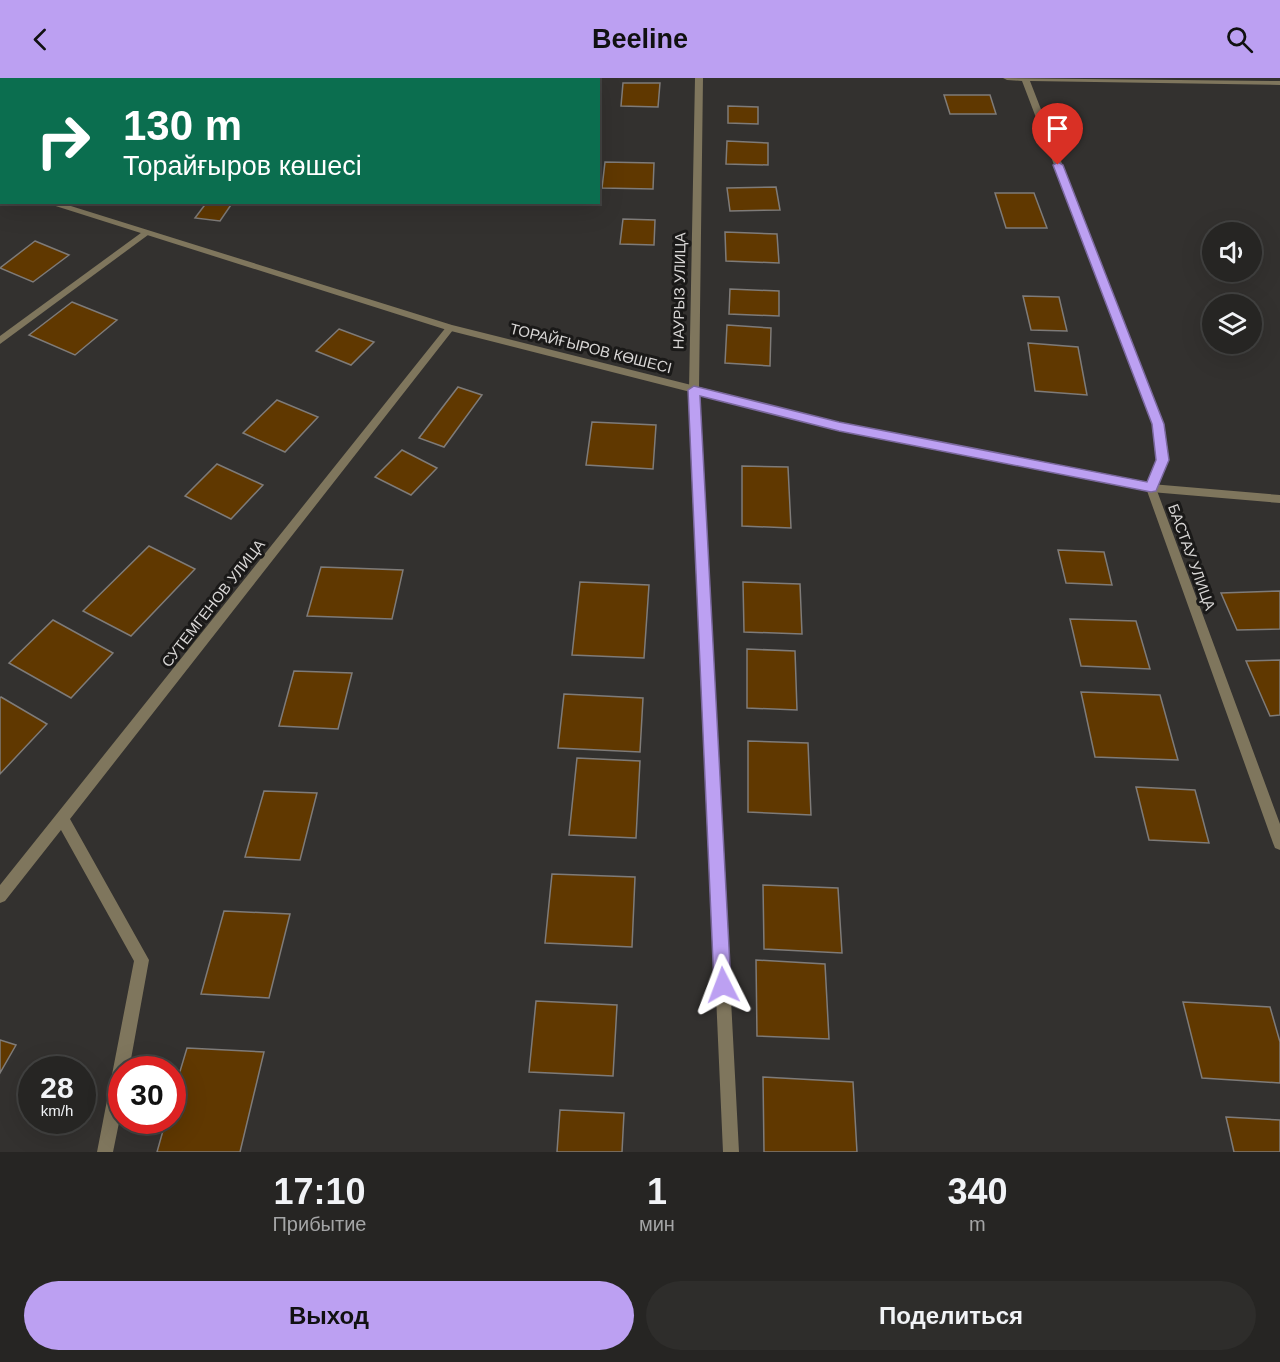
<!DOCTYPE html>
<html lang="ru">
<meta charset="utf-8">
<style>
:root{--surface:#262523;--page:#2e2d2b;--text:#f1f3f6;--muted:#a4a5a6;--line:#424241;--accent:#bca0f2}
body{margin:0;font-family:Arial,sans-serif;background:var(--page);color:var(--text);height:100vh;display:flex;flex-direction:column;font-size:22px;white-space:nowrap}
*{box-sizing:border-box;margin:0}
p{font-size:20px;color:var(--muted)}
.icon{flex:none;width:33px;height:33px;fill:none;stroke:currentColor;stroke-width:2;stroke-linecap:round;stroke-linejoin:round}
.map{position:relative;height:1074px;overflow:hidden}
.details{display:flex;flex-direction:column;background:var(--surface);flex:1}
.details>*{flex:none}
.guide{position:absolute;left:0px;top:0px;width:600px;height:126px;box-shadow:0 6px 24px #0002,0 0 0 2px var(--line);background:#0b6e4f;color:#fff;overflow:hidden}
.fabs{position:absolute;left:1202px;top:144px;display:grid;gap:12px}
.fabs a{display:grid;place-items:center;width:60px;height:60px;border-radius:50%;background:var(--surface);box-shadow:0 6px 24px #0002,0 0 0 2px var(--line);font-size:30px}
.speed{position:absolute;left:18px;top:978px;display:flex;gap:12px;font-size:30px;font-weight:700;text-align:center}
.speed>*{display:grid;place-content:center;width:78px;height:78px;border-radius:50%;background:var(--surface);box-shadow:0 6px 24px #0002,0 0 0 2px var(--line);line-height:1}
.speed small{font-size:15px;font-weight:400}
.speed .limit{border:9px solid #d22;background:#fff;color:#111}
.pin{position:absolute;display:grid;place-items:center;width:51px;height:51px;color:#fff;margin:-62px -26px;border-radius:50% 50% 50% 0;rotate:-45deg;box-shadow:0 0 6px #0007}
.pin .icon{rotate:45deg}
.me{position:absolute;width:66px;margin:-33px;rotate:357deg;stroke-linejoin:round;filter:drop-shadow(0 0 4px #0008)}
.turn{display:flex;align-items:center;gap:21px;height:126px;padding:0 24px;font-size:27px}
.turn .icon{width:78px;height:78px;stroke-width:2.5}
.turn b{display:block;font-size:42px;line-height:51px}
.eta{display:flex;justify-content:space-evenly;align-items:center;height:102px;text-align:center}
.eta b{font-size:36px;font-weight:700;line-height:42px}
.action{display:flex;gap:12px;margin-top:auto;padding:12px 24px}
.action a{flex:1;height:69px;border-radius:36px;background:var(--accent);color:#111;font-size:24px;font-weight:700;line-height:69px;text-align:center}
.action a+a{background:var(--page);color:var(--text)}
header{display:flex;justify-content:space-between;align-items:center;height:78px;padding:0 24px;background:var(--accent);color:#111;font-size:27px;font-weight:700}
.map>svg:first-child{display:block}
.building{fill:#603800;stroke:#7e7b79;stroke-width:1.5}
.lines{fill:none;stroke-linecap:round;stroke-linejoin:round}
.minor{fill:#7f765d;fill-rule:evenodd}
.tertiary{fill:#7f765d;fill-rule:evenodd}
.route{fill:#bca0f2;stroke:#7a689d;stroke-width:1.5}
.labels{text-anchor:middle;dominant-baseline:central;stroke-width:6;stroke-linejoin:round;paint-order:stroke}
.street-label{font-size:15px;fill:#d8d6d5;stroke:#1a1918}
</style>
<header><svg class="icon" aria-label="back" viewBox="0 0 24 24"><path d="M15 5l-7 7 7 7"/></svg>Beeline<svg class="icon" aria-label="search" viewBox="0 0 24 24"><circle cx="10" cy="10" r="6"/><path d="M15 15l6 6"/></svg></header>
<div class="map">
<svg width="1280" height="1074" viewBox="0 0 1280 1074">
<rect width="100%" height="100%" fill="#33312f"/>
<!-- building -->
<g class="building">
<polygon points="623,5 660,5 658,29 621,28"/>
<polygon points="944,17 990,17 996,36 950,36"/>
<polygon points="728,28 758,29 758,46 728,45"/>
<polygon points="727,63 768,65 768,87 726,86"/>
<polygon points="605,84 654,85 653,111 602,110"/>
<polygon points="776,109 780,132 730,133 727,110"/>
<polygon points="995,115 1034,115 1047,150 1006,150"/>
<polygon points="207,124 233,124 220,143 195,140"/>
<polygon points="623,141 655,142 654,167 620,166"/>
<polygon points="725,154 777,156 779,185 726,183"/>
<polygon points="35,163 69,177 33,204 0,190"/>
<polygon points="730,211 779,213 779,238 729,236"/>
<polygon points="1023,218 1059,219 1067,253 1031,252"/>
<polygon points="72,224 117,242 75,277 29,257"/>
<polygon points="727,247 771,250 770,288 725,285"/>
<polygon points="339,251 374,264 351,287 316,273"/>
<polygon points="1028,265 1078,269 1087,317 1035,313"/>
<polygon points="458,309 482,317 444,369 419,360"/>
<polygon points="277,322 318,339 285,374 243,355"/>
<polygon points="592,344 656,347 653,391 586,387"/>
<polygon points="402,372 437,390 411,417 375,399"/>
<polygon points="217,386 263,407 231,441 185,418"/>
<polygon points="742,388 788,389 791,450 742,448"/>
<polygon points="149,468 195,491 131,558 83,533"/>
<polygon points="1058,472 1104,474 1112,507 1066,505"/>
<polygon points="321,489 403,492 392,541 307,538"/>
<polygon points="580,504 649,507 644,580 572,577"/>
<polygon points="743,504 800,506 802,556 744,554"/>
<polygon points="1280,513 1280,551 1237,552 1221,515"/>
<polygon points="1070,541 1136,543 1150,591 1081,588"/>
<polygon points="53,542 113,575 71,620 9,585"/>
<polygon points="747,571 795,573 797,632 747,630"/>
<polygon points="1280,582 1280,637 1270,638 1246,583"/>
<polygon points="294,593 352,595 338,651 279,648"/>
<polygon points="1081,614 1160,617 1178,682 1095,679"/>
<polygon points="564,616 643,620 640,674 558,670"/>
<polygon points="1,619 47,646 0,696 0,620"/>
<polygon points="748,663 808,665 811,737 748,734"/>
<polygon points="577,680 640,683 636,760 569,757"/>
<polygon points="1136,709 1195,712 1209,765 1149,762"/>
<polygon points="264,713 317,715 300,782 245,779"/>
<polygon points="552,796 635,799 632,869 545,865"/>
<polygon points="763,807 838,810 842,875 764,871"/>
<polygon points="224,833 290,836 269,920 201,916"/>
<polygon points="756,882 825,886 829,961 757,958"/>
<polygon points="536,923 617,927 613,998 529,994"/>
<polygon points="1183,924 1270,929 1280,964 1280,1005 1202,1000"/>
<polygon points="0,962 16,967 0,995"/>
<polygon points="187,970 264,974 240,1074 157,1074 166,1042 172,1042 172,1020"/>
<polygon points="763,999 853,1004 857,1074 764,1074"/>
<polygon points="560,1032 624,1035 622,1074 557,1074"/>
<polygon points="1226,1039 1280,1042 1280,1074 1234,1074"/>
</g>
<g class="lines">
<!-- minor -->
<g class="minor">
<polygon points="695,0 703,0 699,312 739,1074 723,1074 689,312"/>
<polygon points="1003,0 1280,3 1280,7 1030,3 1163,346 1167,382 1156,410 1280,746 1280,772 1275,770 1273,765 1146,410 1157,382 1153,346 1022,3 1007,2"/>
<polygon points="145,152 148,153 148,157 0,266 0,258"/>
<polygon points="450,247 455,250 453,252 70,741 149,882 129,992 122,992 122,1030 113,1074 97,1074 134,883 61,752 5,823 0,825 0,807 447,248"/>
</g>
<!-- tertiary -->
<g class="tertiary">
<rect x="0" y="107" width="2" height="6"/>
<polygon points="43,124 58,124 452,247 839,344 1151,406 1280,417 1280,425 1151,414 839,352 447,252"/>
</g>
</g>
<!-- route -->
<polygon class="route" points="1058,84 1063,87 1164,346 1169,382 1156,413 1151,414 839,353 700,318 731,907 729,913 723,916 717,913 714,907 688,312 694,308 839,344 1147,404 1156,382 1152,346 1053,87"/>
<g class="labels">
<!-- street labels -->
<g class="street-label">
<text transform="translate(679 213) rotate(-89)">НАУРЫЗ УЛИЦА</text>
<text transform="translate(591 270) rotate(14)">ТОРАЙҒЫРОВ КӨШЕСІ</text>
<text transform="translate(1192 479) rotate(70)">БАСТАУ УЛИЦА</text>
<text transform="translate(213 525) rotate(-52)">СУТЕМГЕНОВ УЛИЦА</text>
</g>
</g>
</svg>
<div class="fabs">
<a><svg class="icon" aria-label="sound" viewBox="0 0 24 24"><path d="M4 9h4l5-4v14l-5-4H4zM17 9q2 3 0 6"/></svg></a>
<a><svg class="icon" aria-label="layers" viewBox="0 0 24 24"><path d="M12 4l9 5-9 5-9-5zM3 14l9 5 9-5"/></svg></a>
</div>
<div class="speed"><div>28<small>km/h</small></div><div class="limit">30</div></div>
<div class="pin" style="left:1058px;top:87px;background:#d93025"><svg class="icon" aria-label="arrive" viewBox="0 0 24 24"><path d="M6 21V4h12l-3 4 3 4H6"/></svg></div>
<svg class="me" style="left:723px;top:907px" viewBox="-20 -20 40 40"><path d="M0-17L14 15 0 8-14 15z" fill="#bca0f2" stroke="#fff" stroke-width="4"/></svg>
<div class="guide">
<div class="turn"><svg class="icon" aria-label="right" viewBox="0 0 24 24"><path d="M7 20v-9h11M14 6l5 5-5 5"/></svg><div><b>130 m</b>Торайғыров көшесі</div></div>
</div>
</div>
<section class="details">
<div class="eta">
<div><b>17:10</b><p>Прибытие</p></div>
<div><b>1</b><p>мин</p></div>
<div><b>340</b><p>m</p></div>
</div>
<div class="action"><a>Выход</a><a>Поделиться</a></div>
</section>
